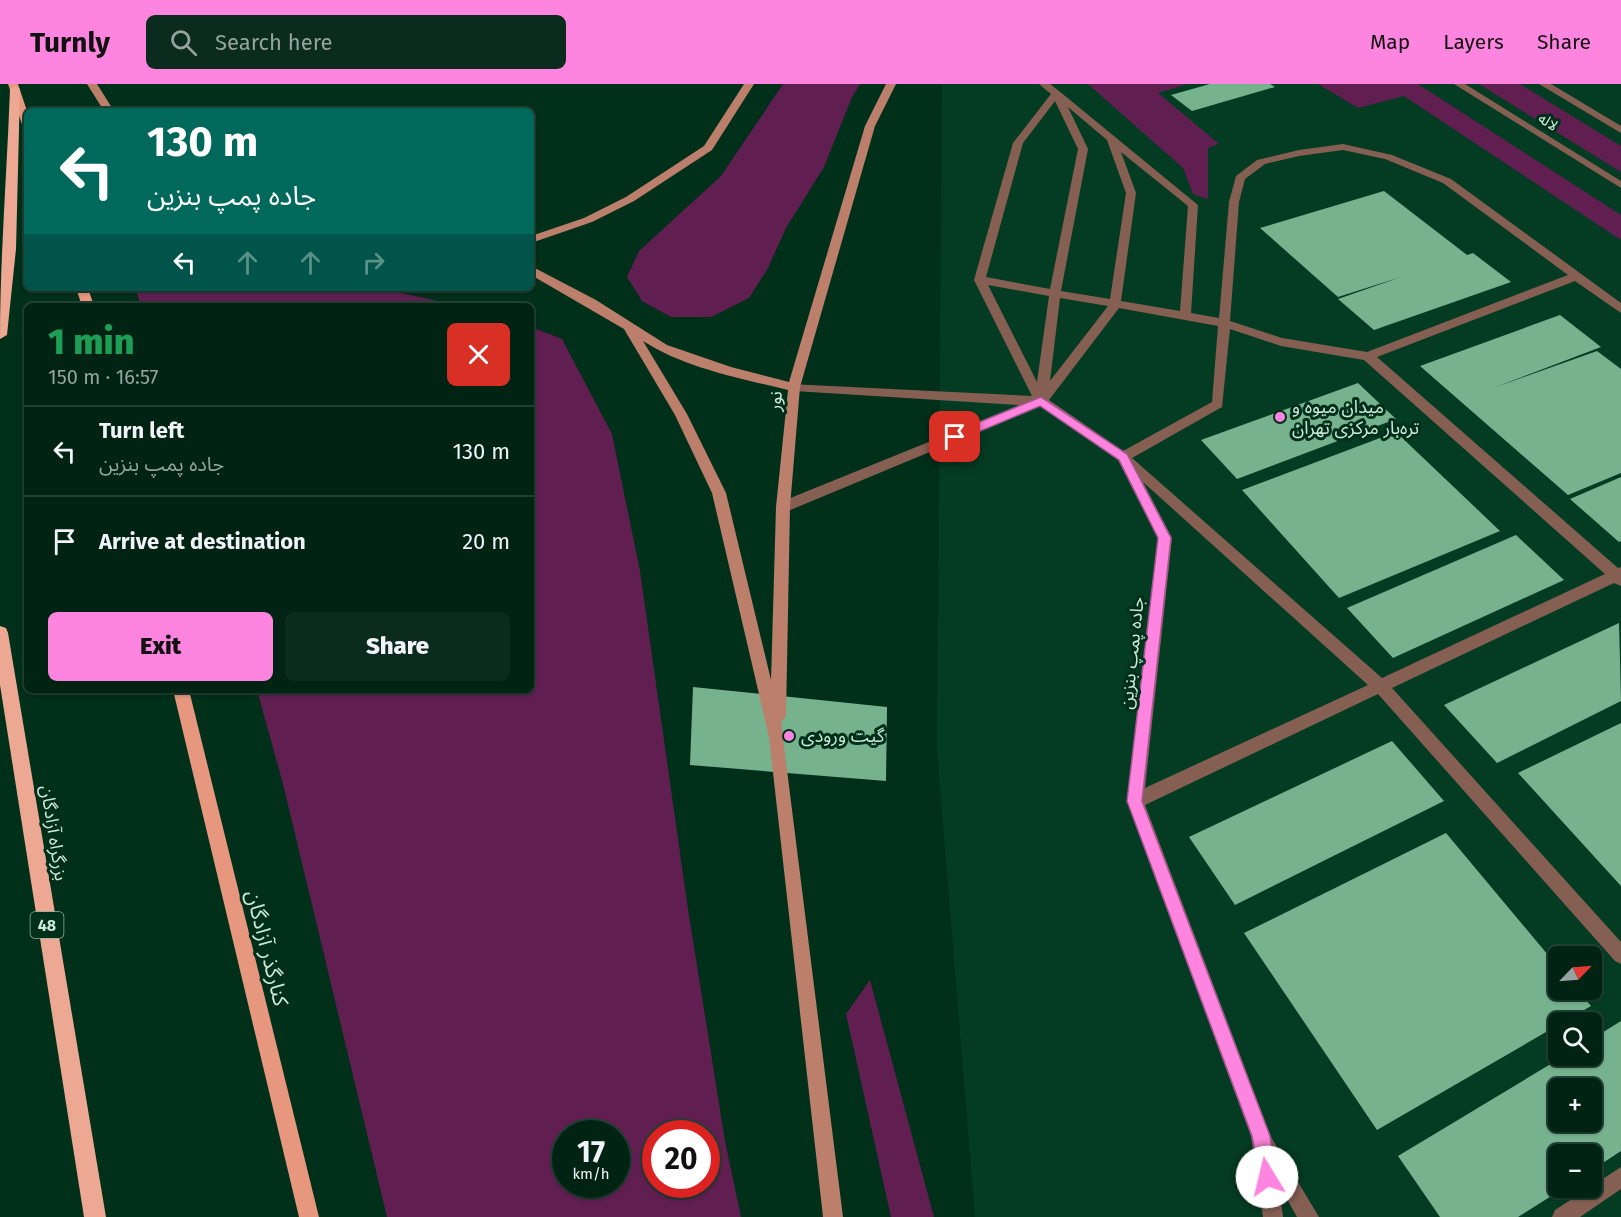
<!DOCTYPE html>
<meta charset="utf-8">
<style>
:root{--surface:#002314;--page:#0a2b1d;--text:#f1f3f6;--muted:#95a4a0;--line:#224034;--accent:#fe85df}
body{margin:0;font-family:"Fira Sans","Noto Sans Arabic",sans-serif;background:var(--page);color:var(--text);height:100vh;display:flex;flex-direction:column;font-size:22px;white-space:nowrap}
*{box-sizing:border-box;margin:0}
p{font-size:20px;color:var(--muted)}
.icon{flex:none;width:33px;height:33px;fill:none;stroke:currentColor;stroke-width:2;stroke-linecap:round;stroke-linejoin:round}
.map{position:relative;flex:1;overflow:hidden}
.drawer{position:absolute;left:24px;top:219px;width:510px;height:390px;display:flex;flex-direction:column;background:var(--surface);border-radius:9px;box-shadow:0 2px 4px #0004,0 0 0 2px var(--line)}
.drawer>*{flex:none}
.hud{position:absolute;left:24px;top:24px;width:510px;height:183px;border-radius:9px;box-shadow:0 2px 4px #0004,0 0 0 2px var(--line);background:#00695c;color:#fff;overflow:hidden}
.needle{width:39px;rotate:65deg}
.controls{position:absolute;left:1548px;top:862px;display:grid;gap:12px}
.controls a{display:grid;place-items:center;width:54px;height:54px;border-radius:9px;background:var(--surface);box-shadow:0 2px 4px #0004,0 0 0 2px var(--line);font-size:30px}
.speed{position:absolute;left:552px;top:1036px;display:flex;gap:12px;font-size:30px;font-weight:700;text-align:center}
.speed>*{display:grid;place-content:center;width:78px;height:78px;border-radius:50%;background:var(--surface);box-shadow:0 2px 4px #0004,0 0 0 2px var(--line);line-height:1}
.speed small{font-size:15px;font-weight:400}
.speed .limit{border:9px solid #d22;background:#fff;color:#111}
.pin{position:absolute;display:grid;place-items:center;width:51px;height:51px;color:#fff;margin:-26px;border-radius:12px;box-shadow:0 3px 9px #0006}
.me{position:absolute;width:66px;margin:-33px;rotate:351deg;stroke-linejoin:round;filter:drop-shadow(0 0 4px #0008)}
.turn{display:flex;align-items:center;gap:21px;height:126px;padding:0 24px;font-size:27px}
.turn .icon{width:78px;height:78px;stroke-width:2.5}
.turn b{display:block;font-size:42px;line-height:51px}
.lanes{display:flex;align-items:center;height:57px;padding:0 24px;background:#0003;justify-content:center;gap:30px;direction:ltr}
.lanes .off{opacity:.35}
.round{display:grid;place-items:center;flex:none;width:63px;height:63px;border-radius:9px;background:var(--page)}
.head{display:flex;align-items:center;justify-content:space-between;height:102px;padding:0 24px}
h1{font-size:36px;font-weight:800;line-height:45px;color:#1e9e55}
.cta{display:flex;gap:12px;margin-top:auto;padding:12px 24px}
.cta a{flex:1;height:69px;border-radius:9px;background:var(--accent);color:#111;font-size:24px;font-weight:800;line-height:69px;text-align:center}
.cta a+a{background:var(--page);color:var(--text)}
ul{padding:0;list-style:none}
li{display:flex;align-items:center;gap:18px;height:90px;padding:0 24px;border-top:2px solid var(--line)}
li div{flex:1}
li b{display:block;font-size:22px}
li em{font-style:normal}
header{display:flex;align-items:center;gap:36px;box-sizing:border-box;height:84px;padding:0 30px;background:var(--accent);color:#111}
header strong{font-size:28px}
nav{display:flex;gap:33px;margin-inline-start:auto;font-size:21px}
.search{width:420px;height:54px;background:var(--page);display:flex;align-items:center;gap:15px;box-sizing:border-box;padding:0 21px;border-radius:9px;color:var(--muted);font-size:22px}
.map>svg:first-child{display:block}
.built{fill:#043c23;fill-rule:evenodd}
.green{fill:#601e51;fill-rule:evenodd}
.building{fill:#77b28f;fill-rule:evenodd}
.lines{fill:none;stroke-linecap:round;stroke-linejoin:round}
.service{fill:#865f53;fill-rule:evenodd}
.tertiary{fill:#865f53;fill-rule:evenodd}
.secondary{fill:#bc7f6c;fill-rule:evenodd}
.primary{fill:#e6977e;fill-rule:evenodd}
.trunk{fill:#eca892;fill-rule:evenodd}
.route{fill:#fe85df;stroke:#a55691;stroke-width:1.5}
.poi-dot{fill:#fe85df;stroke:#002f1a;stroke-width:2}
.labels{text-anchor:middle;dominant-baseline:central;stroke-width:6;stroke-linejoin:round;paint-order:stroke}
.far-street-label{font-size:15px;fill:#cdead8;stroke:#002f1a}
.shield{fill:#002f1a;stroke:#90b29f;stroke-width:1.5}
.shield-label{font-size:16px;font-weight:bold;fill:#cdead8}
.street-label{font-size:18px;fill:#cdead8;stroke:#002f1a}
.poi-label{font-size:18px;fill:#cdead8;stroke:#002f1a;text-anchor:start}
.near-street-label{font-size:21px;fill:#cdead8;stroke:#002f1a}
</style>
<header>
<strong>Turnly</strong>
<div class="search"><svg class="icon" aria-label="search" viewBox="0 0 24 24"><circle cx="10" cy="10" r="6"/><path d="M15 15l6 6"/></svg>Search here</div>
<nav><a>Map</a><a>Layers</a><a>Share</a></nav>
</header>
<div class="map">
<svg width="1621" height="1133" viewBox="0 0 1621 1133">
<rect width="100%" height="100%" fill="#002f1a"/>
<!-- built -->
<path class="built" d="M 942,0 L 1621,0 L 1621,1133 L 975,1133 L 937,667 ZM 1558,873 L 1592,873 L 1592,906 L 1558,906 ZM 1558,939 L 1592,939 L 1592,972 L 1558,972 ZM 1558,1005 L 1592,1005 L 1592,1038 L 1558,1038 ZM 1558,1071 L 1592,1071 L 1592,1104 L 1558,1104 Z"/>
<!-- green -->
<g class="green">
<polygon points="783,0 860,0 852,13 824,83 786,144 768,184 749,214 711,233 671,233 642,217 627,193 639,167 721,92"/>
<polygon points="1088,0 1187,0 1158,9 1219,60 1208,64 1208,115 1193,110 1183,84"/>
<polygon points="1318,0 1418,0 1621,131 1621,156 1404,12 1358,24"/>
<polygon points="1479,0 1520,0 1621,62 1621,88"/>
<polygon points="135,204 358,204 392,207 460,222 141,222"/>
<path d="M 531,243 L 562,255 L 612,350 L 640,487 L 688,825 L 725,1057 L 741,1133 L 387,1133 L 283,700 L 257,606 L 531,606 ZM 566,1050 L 616,1050 L 616,1101 L 566,1101 ZM 656,1050 L 706,1050 L 706,1101 L 656,1101 Z"/>
<polygon points="870,896 934,1133 891,1133 846,930"/>
</g>
<!-- building -->
<g class="building">
<polygon points="1210,0 1270,0 1275,3 1192,27 1171,11"/>
<polygon points="1384,107 1467,171 1473,169 1511,198 1374,246 1338,215 1401,193 1338,213 1260,144"/>
<polygon points="1560,231 1601,263 1493,304 1597,267 1621,285 1621,389 1568,411 1420,282"/>
<polygon points="1358,299 1396,335 1237,395 1201,356"/>
<polygon points="1396,348 1500,447 1339,514 1242,406"/>
<polygon points="1621,393 1621,457 1619,458 1570,415"/>
<polygon points="1516,451 1564,496 1393,574 1347,524"/>
<polygon points="1619,539 1621,617 1497,679 1444,621"/>
<polygon points="693,603 887,623 886,697 690,681"/>
<polygon points="1621,639 1621,802 1518,689"/>
<polygon points="1392,657 1444,717 1235,821 1189,753"/>
<polygon points="1446,749 1558,883 1558,906 1578,906 1591,922 1377,1046 1244,849"/>
<path d="M 1621,937 L 1621,1067 L 1592,1086 L 1592,1071 L 1558,1071 L 1558,1104 L 1564,1104 L 1518,1133 L 1440,1133 L 1398,1072 L 1564,972 L 1592,972 L 1592,955 ZM 1558,1005 L 1592,1005 L 1592,1038 L 1558,1038 Z"/>
</g>
<g class="lines">
<!-- service -->
<g class="service">
<path d="M 1039,0 L 1050,0 L 1059,7 L 1198,121 L 1191,229 L 1219,234 L 1229,118 L 1236,92 L 1257,76 L 1299,66 L 1343,60 L 1392,71 L 1451,95 L 1621,219 L 1621,229 L 1575,197 L 1377,273 L 1618,484 L 1621,483 L 1621,502 L 1614,499 L 1392,604 L 1621,858 L 1621,880 L 1615,877 L 1378,610 L 1145,721 L 1271,1053 L 1319,1133 L 1297,1133 L 1279,1101 L 1283,1133 L 1263,1133 L 1251,1052 L 1127,717 L 1158,454 L 1118,376 L 1040,322 L 788,427 L 778,427 L 776,423 L 778,419 L 1020,321 L 794,307 L 790,306 L 790,300 L 1032,312 L 974,196 L 1013,59 L 1051,10 ZM 1055,17 L 1078,65 L 1050,205 L 986,193 L 1023,59 ZM 1068,23 L 1107,56 L 1126,109 L 1110,215 L 1061,207 L 1088,65 ZM 1343,66 L 1385,75 L 1443,99 L 1568,191 L 1367,268 L 1282,254 L 1230,237 L 1239,118 L 1245,95 L 1265,80 L 1299,72 ZM 1121,68 L 1188,122 L 1180,227 L 1121,217 L 1136,109 ZM 988,201 L 1049,212 L 1037,298 ZM 1060,214 L 1108,222 L 1050,297 ZM 1119,224 L 1218,242 L 1212,318 L 1123,367 L 1049,316 ZM 1230,245 L 1281,262 L 1364,276 L 1605,490 L 1382,594 L 1132,374 L 1222,323 ZM 1143,398 L 1368,601 L 1145,704 L 1172,454 Z"/>
<polygon points="1621,1083 1621,1105 1580,1133 1552,1133 1555,1126"/>
</g>
<!-- tertiary -->
<g class="tertiary">
<polygon points="1454,0 1465,0 1621,97 1621,104"/>
<polygon points="1539,0 1551,0 1621,42 1621,49"/>
</g>
<!-- secondary -->
<g class="secondary">
<polygon points="87,0 97,0 114,27 104,27"/>
<polygon points="744,0 754,0 712,66 634,117 592,138 531,159 531,152 584,134 626,113 704,62"/>
<path d="M 886,0 L 896,0 L 875,42 L 800,303 L 790,423 L 786,632 L 781,638 L 843,1133 L 823,1133 L 769,653 L 712,409 L 675,331 L 624,245 L 531,191 L 531,182 L 596,216 L 667,261 L 731,283 L 789,298 L 865,42 ZM 643,257 C 685,284 739,294 788,306 L 776,423 L 771,596 L 726,409 L 687,330 Z"/>
</g>
<!-- primary -->
<g class="primary">
<polygon points="8,0 18,0 27,27 27,43 22,40"/>
<polygon points="76,204 88,204 94,222 82,222"/>
<polygon points="173,606 189,606 319,1133 299,1133"/>
</g>
<!-- trunk -->
<g class="trunk">
<path d="M 15,2 L 20,5 L 16,165 L 7,251 L 0,255 C 0,172 7,88 10,5 Z"/>
<polygon points="0,542 6,544 8,549 106,1133 84,1133 0,601"/>
</g>
</g>
<!-- route -->
<polygon class="route" points="1041,313 1127,370 1171,454 1142,717 1270,1052 1276,1093 1274,1099 1267,1102 1261,1099 1252,1052 1127,717 1158,454 1119,376 1040,322 959,356 955,357 949,353 950,350"/>
<!-- markers -->
<g class="poi-dot">
<circle cx="1280" cy="333" r="6"/>
<circle cx="789" cy="652" r="6"/>
</g>
<g class="labels">
<!-- far-street labels -->
<g class="far-street-label">
<text transform="translate(1548 38) rotate(32)">لاله</text>
</g>
<!-- shield labels -->
<rect class="shield" x="30.5" y="828" width="33" height="26" rx="4.5"/>
<g class="shield-label">
<text x="47" y="841">48</text>
</g>
<!-- street labels -->
<g class="street-label">
<text transform="translate(775 317) rotate(-84)">نور</text>
<text transform="translate(1132 569) rotate(-84)">جاده پمپ بنزین</text>
<text transform="translate(54 749) rotate(81)">بزرگراه آزادگان</text>
</g>
<!-- poi labels -->
<g class="poi-label">
<text x="1292" y="323">میدان میوه و<tspan x="1292" dy="21">تره‌بار مرکزی تهران</tspan></text>
<text x="801" y="652">گیت ورودی</text>
</g>
<!-- near-street labels -->
<g class="near-street-label">
<text transform="translate(267 864) rotate(76)">کنارگذر آزادگان</text>
</g>
</g>
</svg>
<div class="controls">
<a><svg class="needle" viewBox="-14 -14 28 28"><path d="M0-13l5 13h-10z" fill="#e53935"/><path d="M0 13l5-13h-10z" fill="#95a4a0"/></svg></a>
<a><svg class="icon" aria-label="search" viewBox="0 0 24 24"><circle cx="10" cy="10" r="6"/><path d="M15 15l6 6"/></svg></a>
<a>+</a>
<a>−</a>
</div>
<div class="speed"><div>17<small>km/h</small></div><div class="limit">20</div></div>
<div class="pin" style="left:955px;top:353px;background:#d93025"><svg class="icon" aria-label="arrive" viewBox="0 0 24 24"><path d="M6 21V4h12l-3 4 3 4H6"/></svg></div>
<svg class="me" style="left:1267px;top:1093px" viewBox="-20 -20 40 40"><circle r="19" fill="#fff"/><path d="M0-13L10 11 0 6-10 11z" fill="#fe85df"/></svg>
<div class="hud">
<div class="turn"><svg class="icon" aria-label="left" viewBox="0 0 24 24"><path d="M17 20v-9H6M10 6l-5 5 5 5"/></svg><div><b>130 m</b>جاده پمپ بنزین</div></div>
<div class="lanes"><svg class="icon" aria-label="left" viewBox="0 0 24 24"><path d="M17 20v-9H6M10 6l-5 5 5 5"/></svg><svg class="icon off" aria-label="ahead" viewBox="0 0 24 24"><path d="M12 20V5M6 11l6-6 6 6"/></svg><svg class="icon off" aria-label="ahead" viewBox="0 0 24 24"><path d="M12 20V5M6 11l6-6 6 6"/></svg><svg class="icon off" aria-label="right" viewBox="0 0 24 24"><path d="M7 20v-9h11M14 6l5 5-5 5"/></svg></div>
</div>
<section class="drawer">
<div class="head"><div><h1>1 min</h1><p>150 m · 16:57</p></div><a class="round" style="background:#d93025;color:#fff"><svg class="icon" aria-label="close" viewBox="0 0 24 24"><path d="M6 6l12 12M18 6L6 18"/></svg></a></div>
<ul>
<li><svg class="icon" aria-label="left" viewBox="0 0 24 24"><path d="M17 20v-9H6M10 6l-5 5 5 5"/></svg><div><b>Turn left</b><p>جاده پمپ بنزین</p></div><em>130 m</em></li>
<li><svg class="icon" aria-label="arrive" viewBox="0 0 24 24"><path d="M6 21V4h12l-3 4 3 4H6"/></svg><div><b>Arrive at destination</b></div><em>20 m</em></li>
</ul>
<div class="cta"><a>Exit</a><a>Share</a></div>
</section>
</div>
